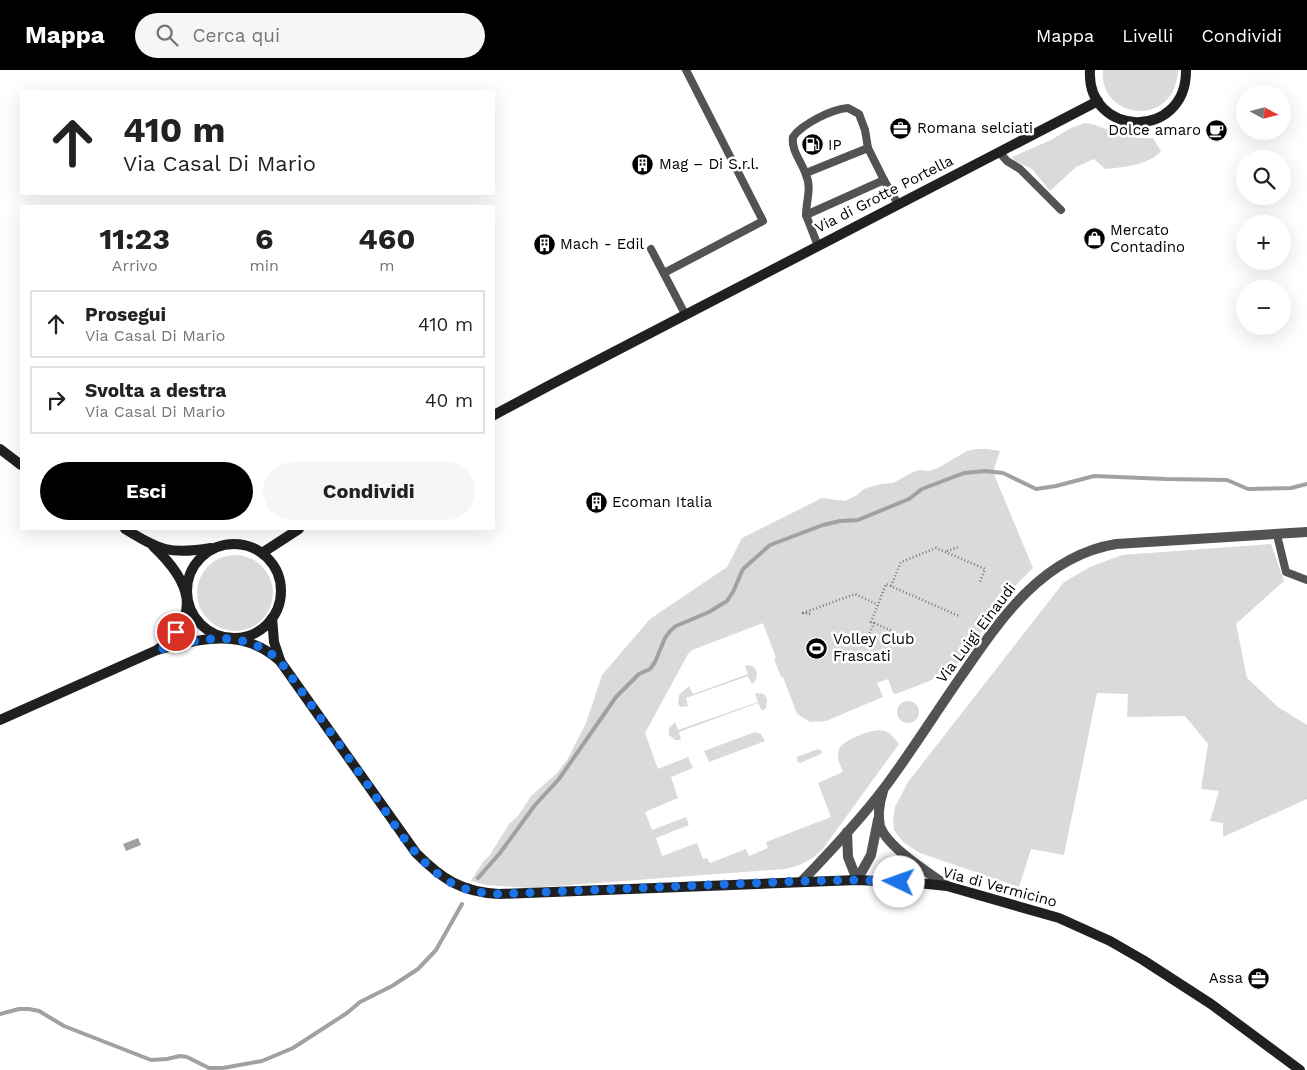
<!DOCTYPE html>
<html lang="it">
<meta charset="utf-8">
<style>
:root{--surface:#fff;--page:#f6f6f6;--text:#222;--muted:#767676;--line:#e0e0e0;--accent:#000}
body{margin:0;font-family:"Work Sans",sans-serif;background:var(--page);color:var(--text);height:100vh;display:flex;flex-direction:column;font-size:19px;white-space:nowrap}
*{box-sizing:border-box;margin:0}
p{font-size:16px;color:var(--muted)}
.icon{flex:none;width:28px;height:28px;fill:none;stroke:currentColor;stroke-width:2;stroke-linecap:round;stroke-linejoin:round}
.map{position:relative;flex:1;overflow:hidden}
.side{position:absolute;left:20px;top:135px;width:475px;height:325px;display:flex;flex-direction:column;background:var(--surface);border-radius:0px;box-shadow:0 5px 20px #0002}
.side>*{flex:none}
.top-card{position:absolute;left:20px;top:20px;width:475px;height:105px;border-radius:0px;box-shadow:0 5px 20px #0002;background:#fff;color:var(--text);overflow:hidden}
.needle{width:32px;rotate:97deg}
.buttons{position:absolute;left:1236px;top:15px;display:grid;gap:10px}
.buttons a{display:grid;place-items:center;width:55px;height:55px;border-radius:50%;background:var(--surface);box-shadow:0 5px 20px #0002;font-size:25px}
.pin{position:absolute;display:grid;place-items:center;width:42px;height:42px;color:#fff;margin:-21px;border:2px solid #fff;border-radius:50%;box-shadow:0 1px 5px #0007}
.me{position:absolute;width:55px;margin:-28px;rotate:273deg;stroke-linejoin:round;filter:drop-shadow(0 0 4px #0008)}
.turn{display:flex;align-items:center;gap:18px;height:105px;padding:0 20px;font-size:22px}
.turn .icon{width:65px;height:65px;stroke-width:2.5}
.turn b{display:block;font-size:35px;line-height:42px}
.eta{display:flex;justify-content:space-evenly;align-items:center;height:85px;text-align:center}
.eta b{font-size:30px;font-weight:700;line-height:35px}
.button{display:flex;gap:10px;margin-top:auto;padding:10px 20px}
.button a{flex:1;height:58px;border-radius:30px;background:var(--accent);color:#fff;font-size:20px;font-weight:700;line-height:58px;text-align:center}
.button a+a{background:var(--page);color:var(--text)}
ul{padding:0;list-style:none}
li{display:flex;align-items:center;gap:15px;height:68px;margin:0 10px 8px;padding:0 10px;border:2px solid var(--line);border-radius:0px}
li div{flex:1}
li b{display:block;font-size:19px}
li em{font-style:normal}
header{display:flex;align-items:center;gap:30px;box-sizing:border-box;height:70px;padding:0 25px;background:var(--accent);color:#fff}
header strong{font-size:24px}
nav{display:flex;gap:28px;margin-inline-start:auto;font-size:18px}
.search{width:350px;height:45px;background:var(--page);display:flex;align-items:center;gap:12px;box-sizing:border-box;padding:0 18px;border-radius:28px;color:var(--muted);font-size:19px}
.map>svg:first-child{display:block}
.green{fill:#dadada}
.water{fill:#a1a1a1}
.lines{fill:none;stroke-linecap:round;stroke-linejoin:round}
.stream{stroke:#a1a1a1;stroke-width:4}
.path{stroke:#757575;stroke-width:2.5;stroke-dasharray:1 2.5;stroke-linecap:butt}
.lane{stroke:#535353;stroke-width:8}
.street{stroke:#535353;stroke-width:10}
.secondary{stroke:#202020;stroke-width:10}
.route{stroke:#1a73e8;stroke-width:9;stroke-dasharray:0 16.2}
.labels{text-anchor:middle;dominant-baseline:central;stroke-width:5;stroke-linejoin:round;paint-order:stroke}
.poi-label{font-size:15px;fill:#000;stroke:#fff;text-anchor:start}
.street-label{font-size:15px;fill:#000;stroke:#fff}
</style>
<header>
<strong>Mappa</strong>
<div class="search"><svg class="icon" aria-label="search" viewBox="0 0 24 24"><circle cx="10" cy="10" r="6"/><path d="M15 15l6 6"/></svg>Cerca qui</div>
<nav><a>Mappa</a><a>Livelli</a><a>Condividi</a></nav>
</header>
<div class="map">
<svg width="1307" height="1000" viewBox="0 0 1307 1000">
<rect width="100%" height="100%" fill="#fff"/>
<!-- green -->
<g class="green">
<path d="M 1103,0 L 1178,0 C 1175,60 1098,49 1103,0 Z"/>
<path d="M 1085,53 C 1095,54 1103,58 1113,62 C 1126,67 1139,69 1153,68 L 1161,81 C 1148,96 1122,97 1105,99 L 1094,89 L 1076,97 L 1050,121 L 1032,99 L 1015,91 L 1012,87 L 1051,70 L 1071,58 Z"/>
<path d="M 976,379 L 988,379 L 1000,381 L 993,402 L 1033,498 L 1016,515 L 970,577 C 954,606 925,612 896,624 L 893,623 L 888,609 L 877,613 L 883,627 L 826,651 L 810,652 L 797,644 L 783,607 L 781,607 L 774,589 L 776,588 L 763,553 L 692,580 L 688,584 L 645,663 L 658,699 L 688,687 L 693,698 L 671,707 L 678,728 L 645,742 L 652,760 L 686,747 L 689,755 L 656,768 L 662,786 L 697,773 L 703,789 L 707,788 L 710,793 L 746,779 L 749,786 L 768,778 L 766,772 L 831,747 L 818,713 L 843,702 C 840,695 836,687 839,679 C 843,670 875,657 885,661 C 891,663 895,669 899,674 L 822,780 C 810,791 800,796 785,799 L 530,818 L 486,815 L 471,811 L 473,807 L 483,792 L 490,785 L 509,754 L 518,746 L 531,726 L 556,704 L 567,690 L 586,653 L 602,605 L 650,549 L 727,497 L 742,468 L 822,428 L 845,431 L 857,425 L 864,419 L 880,414 L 893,413 L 913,402 L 920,400 L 930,401 L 938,398 L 967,381 Z"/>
<polygon points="1271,474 1284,511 1236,554 1247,608 1278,637 1307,655 1307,729 1223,767 1223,753 1210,751 1219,721 1201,719 1208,674 1185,646 1127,647 1128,624 1097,623 1064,785 1031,779 1019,817 920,783 904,773 894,760 893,750 895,737 908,712 1064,512 1090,497 1122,485"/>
<circle cx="235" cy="523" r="38"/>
<polygon points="748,595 754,597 757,602 756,610 752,614 748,606 686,628 688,636 681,637 678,634 679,625 689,616 693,624 748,604 745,596"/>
<polygon points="758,623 764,624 767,629 766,638 762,641 758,633 679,662 681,670 675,670 669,665 669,658 675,652 678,660 758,632 755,624"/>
<circle cx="908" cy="642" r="11"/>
<polygon points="755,662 761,664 765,671 709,692 704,681"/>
<polygon points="818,679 822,681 821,684 800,693 797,691 797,687"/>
</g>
<!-- water -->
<polygon class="water" points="138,768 141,775 126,781 123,774"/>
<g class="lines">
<!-- stream -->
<g class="stream">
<polyline points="478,808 500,783 535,735 559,709 616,627 639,604 650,599 655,592 665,568 670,561 676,556 709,542 727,531 733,522 743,499 770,475 823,455 840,451 858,450 909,429 922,419 964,403 985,401 1003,403 1036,419 1056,416 1094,406 1166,409 1227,410 1248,419 1291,418 1307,414"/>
<polyline points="0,944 19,939 29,939 39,941 64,956 151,990 167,989 180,986 187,987 209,998 223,998 262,991 293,978 347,943 360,932 392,916 418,899 436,880 462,834"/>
</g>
<!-- path -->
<g class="path">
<polyline points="947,481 958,477"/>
<polyline points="891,516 901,492 936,478 985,499 980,512"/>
<polyline points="810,544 803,543 855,524 878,535"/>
<polyline points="874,553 894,562"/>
<polyline points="857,567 869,565 874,553 871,552 886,514 959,546"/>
</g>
<!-- lane -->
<g class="lane">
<polyline points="999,82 1007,91 1020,99 1061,140"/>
<polyline points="806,103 868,78"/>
<path d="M 806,145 C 806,131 812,118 806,105 C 802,92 791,81 793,67 C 802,54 832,39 848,38 L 859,44 L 865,60 L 868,78 L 884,110"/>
<polyline points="818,176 806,145 884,110 898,134"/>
<polyline points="651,179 685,244"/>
<polyline points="664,203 763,151 686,0"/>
<polyline points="1277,465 1286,502 1307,510"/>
</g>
<!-- street -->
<g class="street">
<path d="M 883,721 C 880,731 877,744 880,756 C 887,777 929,803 947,816"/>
<polyline points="847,762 848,787 857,810"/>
<polyline points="857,810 871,785 878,750"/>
<path d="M 802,811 C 831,781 860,750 885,717 C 912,681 936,642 962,605 C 1001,548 1043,486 1116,474 L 1307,462"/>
</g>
<!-- secondary -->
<g class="secondary">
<path d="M 1090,0 C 1086,68 1187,71 1186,0"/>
<polyline points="494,345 552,314 1098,31"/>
<polyline points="0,379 21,395"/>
<path d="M 125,459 C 160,480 169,485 211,478"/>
<circle cx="234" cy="521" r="47"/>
<polyline points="262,483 299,459"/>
<polyline points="272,548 274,572 280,590"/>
<path d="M 157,580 C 200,569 243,557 280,591 L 416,783 C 442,809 461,822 499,824 L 857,810 L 918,813 L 947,816 L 1059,848 L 1110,871 L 1143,890 L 1211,934 L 1300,1000"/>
<path d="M 0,650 L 157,580 C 204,545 190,511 153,476"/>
</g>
</g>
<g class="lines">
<!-- route -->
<path class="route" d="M 176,562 L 170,570 L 157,580 C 200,569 243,557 280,591 C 310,633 340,676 370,718 C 392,750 412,787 445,809 C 461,820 479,823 499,824 L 802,811 L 857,810 L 899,812"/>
</g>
<!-- icons -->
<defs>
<symbol id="office-disc" viewBox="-11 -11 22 22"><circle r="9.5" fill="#000" stroke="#fff"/><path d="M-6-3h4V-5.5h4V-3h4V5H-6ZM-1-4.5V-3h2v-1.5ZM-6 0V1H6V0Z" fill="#fff"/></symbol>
<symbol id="cafe-disc" viewBox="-11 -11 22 22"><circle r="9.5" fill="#000" stroke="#fff"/><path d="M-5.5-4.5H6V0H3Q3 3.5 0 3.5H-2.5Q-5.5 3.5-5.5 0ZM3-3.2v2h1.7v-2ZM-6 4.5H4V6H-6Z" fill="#fff"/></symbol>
<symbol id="fuel-disc" viewBox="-11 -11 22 22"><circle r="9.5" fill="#000" stroke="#fff"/><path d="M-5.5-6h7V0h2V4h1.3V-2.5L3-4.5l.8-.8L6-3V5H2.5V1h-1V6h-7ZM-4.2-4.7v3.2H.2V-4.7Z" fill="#fff"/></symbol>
<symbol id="building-disc" viewBox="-11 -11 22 22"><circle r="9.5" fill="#000" stroke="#fff"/><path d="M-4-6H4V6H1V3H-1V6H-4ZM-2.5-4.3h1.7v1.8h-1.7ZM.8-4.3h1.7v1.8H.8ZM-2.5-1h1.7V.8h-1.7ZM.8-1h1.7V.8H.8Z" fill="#fff"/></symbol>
<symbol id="shop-disc" viewBox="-11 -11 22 22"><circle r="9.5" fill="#000" stroke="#fff"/><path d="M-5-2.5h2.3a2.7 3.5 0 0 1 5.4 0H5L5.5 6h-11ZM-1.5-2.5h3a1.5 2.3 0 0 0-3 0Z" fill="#fff"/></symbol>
<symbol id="stadium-disc" viewBox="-11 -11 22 22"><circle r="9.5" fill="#000" stroke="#fff"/><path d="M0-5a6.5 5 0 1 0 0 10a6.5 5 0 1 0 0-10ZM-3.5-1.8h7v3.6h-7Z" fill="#fff"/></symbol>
</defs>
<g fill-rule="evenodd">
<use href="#office-disc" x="888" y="46" width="25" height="25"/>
<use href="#cafe-disc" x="1204" y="48" width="25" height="25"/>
<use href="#fuel-disc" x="800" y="62" width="25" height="25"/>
<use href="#building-disc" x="630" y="82" width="25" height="25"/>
<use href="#shop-disc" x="1082" y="156" width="25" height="25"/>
<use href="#building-disc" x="532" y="162" width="25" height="25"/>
<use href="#building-disc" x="584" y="420" width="25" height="25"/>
<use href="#stadium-disc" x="804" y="566" width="25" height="25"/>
<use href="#office-disc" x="1246" y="896" width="25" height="25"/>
</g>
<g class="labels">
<!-- poi labels -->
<g class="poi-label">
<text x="917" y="58">Romana selciati</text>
<text x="1201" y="60" text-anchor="end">Dolce amaro</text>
<text x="828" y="75">IP</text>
<text x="659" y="94">Mag – Di S.r.l.</text>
<text x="1110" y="160">Mercato<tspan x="1110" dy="17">Contadino</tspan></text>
<text x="560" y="174">Mach - Edil</text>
<text x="612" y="432">Ecoman Italia</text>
<text x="833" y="569">Volley Club<tspan x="833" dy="17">Frascati</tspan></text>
<text x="1243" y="908" text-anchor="end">Assa</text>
</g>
<!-- street labels -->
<g class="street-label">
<text transform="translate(884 124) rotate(-27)">Via di Grotte Portella</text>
<text transform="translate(976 563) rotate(-53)">Via Luigi Einaudi</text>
<text transform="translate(1000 817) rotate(15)">Via di Vermicino</text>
</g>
</g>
</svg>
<div class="buttons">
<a><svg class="needle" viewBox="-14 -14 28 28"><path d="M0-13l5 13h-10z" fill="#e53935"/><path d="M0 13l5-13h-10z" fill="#767676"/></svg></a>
<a><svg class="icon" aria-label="search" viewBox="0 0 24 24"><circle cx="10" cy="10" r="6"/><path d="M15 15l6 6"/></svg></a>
<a>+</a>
<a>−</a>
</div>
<div class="pin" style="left:176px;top:562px;background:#d93025"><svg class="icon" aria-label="arrive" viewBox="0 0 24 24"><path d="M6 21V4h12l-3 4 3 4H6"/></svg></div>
<svg class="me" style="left:899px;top:812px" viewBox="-20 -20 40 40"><circle r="19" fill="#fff"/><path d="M0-13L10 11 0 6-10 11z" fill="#1a73e8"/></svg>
<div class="top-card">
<div class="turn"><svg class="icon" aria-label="ahead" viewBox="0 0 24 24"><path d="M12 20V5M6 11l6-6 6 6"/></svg><div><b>410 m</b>Via Casal Di Mario</div></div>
</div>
<section class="side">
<div class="eta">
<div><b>11:23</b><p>Arrivo</p></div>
<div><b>6</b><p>min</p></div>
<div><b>460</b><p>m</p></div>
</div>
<ul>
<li><svg class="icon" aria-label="ahead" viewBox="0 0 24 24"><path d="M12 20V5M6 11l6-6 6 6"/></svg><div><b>Prosegui</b><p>Via Casal Di Mario</p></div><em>410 m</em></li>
<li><svg class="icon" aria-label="right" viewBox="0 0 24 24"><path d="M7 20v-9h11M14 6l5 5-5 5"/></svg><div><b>Svolta a destra</b><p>Via Casal Di Mario</p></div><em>40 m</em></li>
</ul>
<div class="button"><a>Esci</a><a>Condividi</a></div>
</section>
</div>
